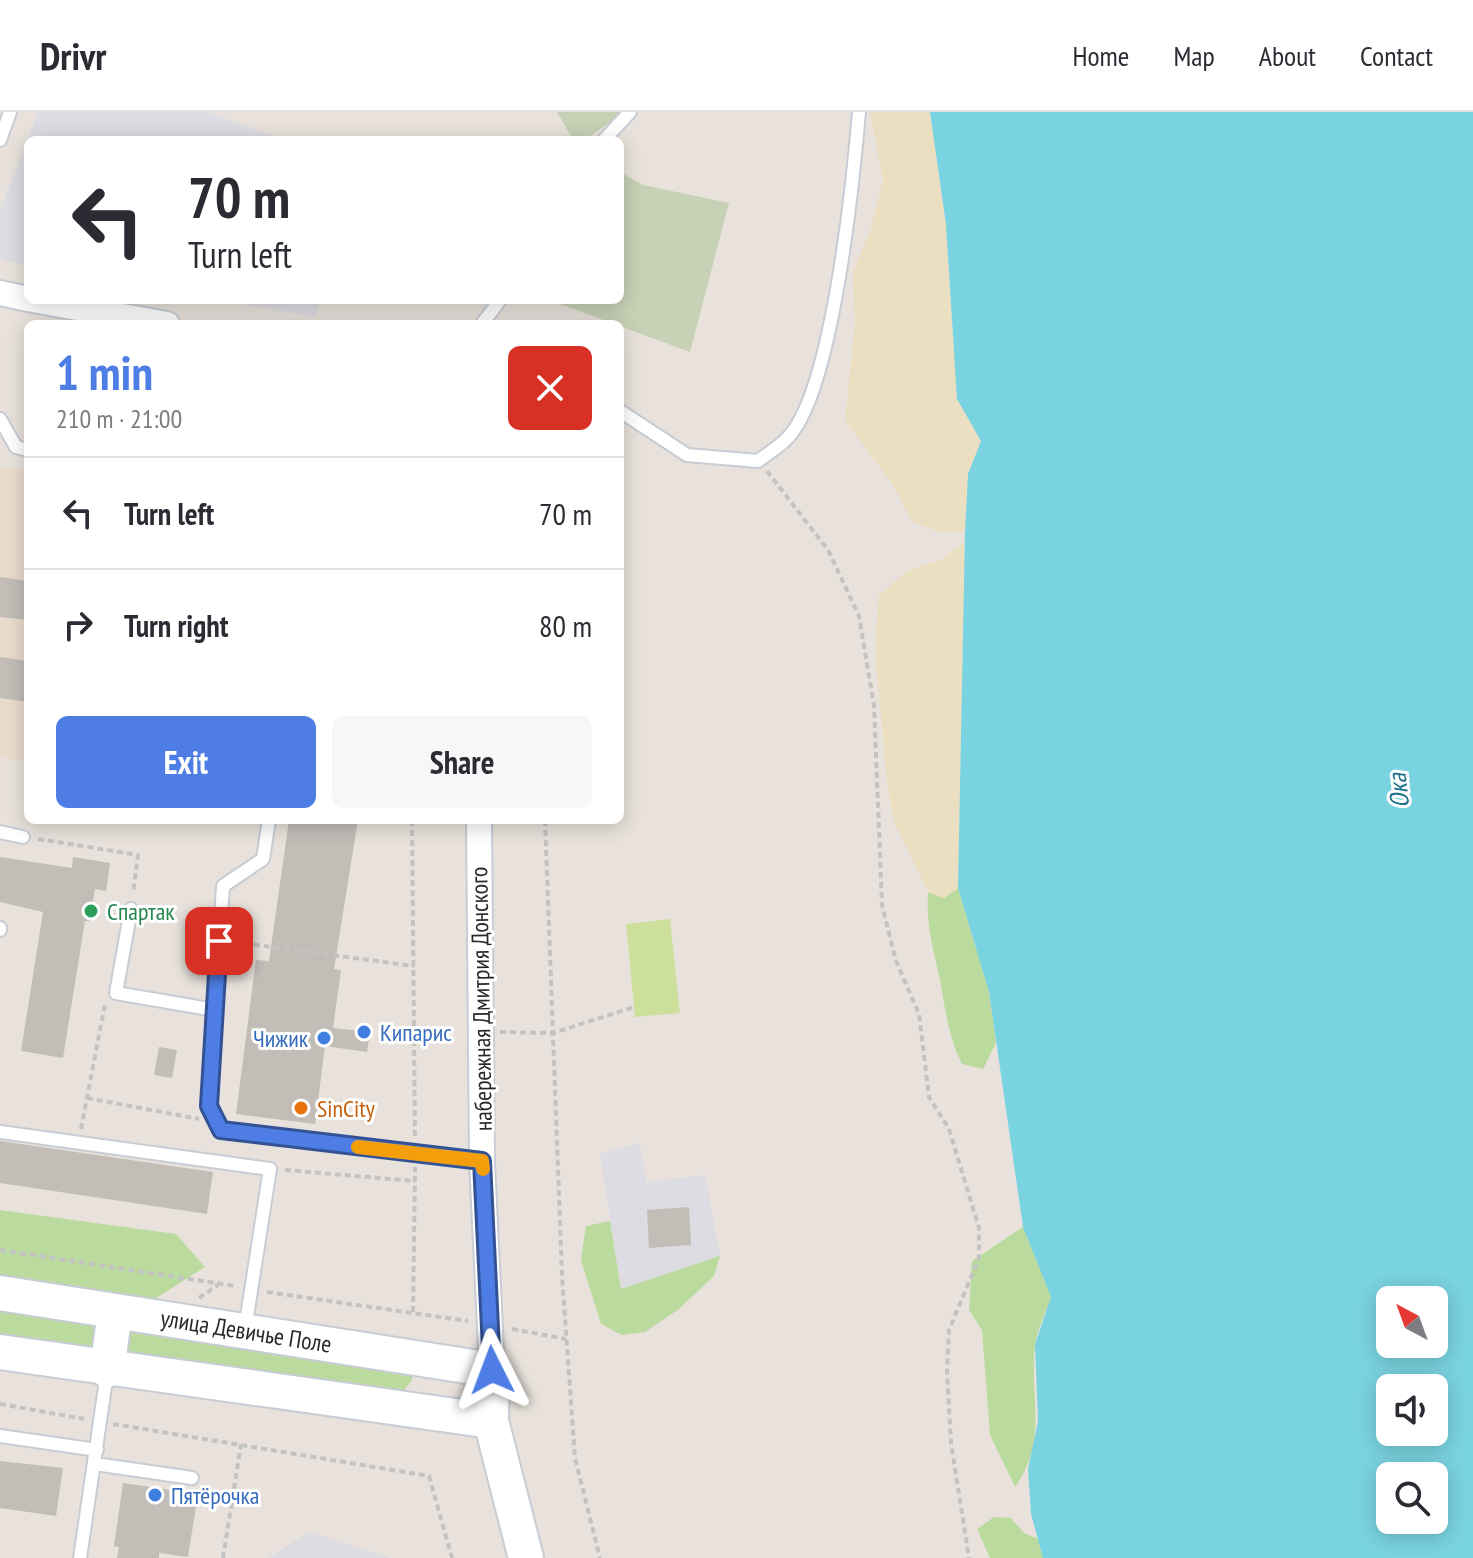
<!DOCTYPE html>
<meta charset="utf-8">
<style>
:root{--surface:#fff;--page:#f7f7f7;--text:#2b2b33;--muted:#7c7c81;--line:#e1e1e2;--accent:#4e7ee5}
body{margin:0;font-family:"PT Sans Narrow",sans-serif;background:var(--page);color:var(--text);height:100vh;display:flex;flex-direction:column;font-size:30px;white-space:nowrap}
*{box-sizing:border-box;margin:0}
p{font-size:26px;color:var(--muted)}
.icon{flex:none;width:44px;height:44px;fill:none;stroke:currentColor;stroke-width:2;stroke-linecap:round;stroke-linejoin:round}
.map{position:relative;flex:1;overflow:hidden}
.sheet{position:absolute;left:24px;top:208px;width:600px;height:504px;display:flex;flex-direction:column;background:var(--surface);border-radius:12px;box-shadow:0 4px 20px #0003}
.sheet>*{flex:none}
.hud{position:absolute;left:24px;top:24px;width:600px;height:168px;border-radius:12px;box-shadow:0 4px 20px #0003;background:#fff;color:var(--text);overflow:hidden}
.needle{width:52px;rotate:319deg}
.tools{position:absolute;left:1376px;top:1174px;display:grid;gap:16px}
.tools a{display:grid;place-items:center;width:72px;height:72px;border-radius:12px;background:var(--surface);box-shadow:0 4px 20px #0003;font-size:40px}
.pin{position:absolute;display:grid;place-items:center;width:68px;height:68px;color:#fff;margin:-34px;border-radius:16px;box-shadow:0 4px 12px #0006}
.me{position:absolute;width:88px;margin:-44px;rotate:357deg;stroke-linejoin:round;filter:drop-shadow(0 0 6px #0008)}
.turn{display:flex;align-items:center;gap:28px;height:168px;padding:0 32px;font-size:36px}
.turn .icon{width:104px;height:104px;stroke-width:2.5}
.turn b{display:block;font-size:56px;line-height:68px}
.round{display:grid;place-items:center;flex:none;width:84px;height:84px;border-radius:12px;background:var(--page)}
.summary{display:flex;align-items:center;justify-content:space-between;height:136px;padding:0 32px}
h1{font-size:48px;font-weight:800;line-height:60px;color:var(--accent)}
.button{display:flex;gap:16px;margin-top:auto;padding:16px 32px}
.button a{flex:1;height:92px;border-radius:12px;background:var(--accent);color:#fff;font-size:32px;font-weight:800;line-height:92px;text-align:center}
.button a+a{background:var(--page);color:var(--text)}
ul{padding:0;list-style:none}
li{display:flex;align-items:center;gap:24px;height:112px;padding:0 32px;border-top:2px solid var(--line)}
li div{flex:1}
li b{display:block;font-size:30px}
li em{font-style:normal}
header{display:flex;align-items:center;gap:48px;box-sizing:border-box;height:112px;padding:0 40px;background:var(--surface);border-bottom:2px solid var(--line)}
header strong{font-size:38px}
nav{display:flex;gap:44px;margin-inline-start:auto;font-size:28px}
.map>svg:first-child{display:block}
.industrial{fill:#dddce2}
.education{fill:#e9dccd}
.green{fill:#bbda9e}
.sand{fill:#ebdfc2}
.cemetery{fill:#c7d1b5}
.pitch{fill:#cce09b}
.water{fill:#7ad3e0;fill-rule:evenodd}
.building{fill:#c2bdb7}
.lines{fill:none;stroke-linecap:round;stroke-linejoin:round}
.lane-casing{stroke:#c7ccd5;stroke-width:16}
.street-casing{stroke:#c7ccd5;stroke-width:28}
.secondary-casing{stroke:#c7ccd5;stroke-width:38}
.path{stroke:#c3c3c3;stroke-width:4;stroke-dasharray:6 4;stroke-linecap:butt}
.lane{stroke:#fff;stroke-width:12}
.street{stroke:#fff;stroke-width:24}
.secondary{stroke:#fff;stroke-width:34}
.route-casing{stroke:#335295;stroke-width:20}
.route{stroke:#4e7ee5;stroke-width:14}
.slow{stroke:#f59e0b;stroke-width:14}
.leisure-dot{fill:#2e9e5b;stroke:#fff;stroke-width:3}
.shop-dot{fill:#3f7fe0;stroke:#fff;stroke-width:3}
.food-dot{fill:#e8710a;stroke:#fff;stroke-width:3}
.labels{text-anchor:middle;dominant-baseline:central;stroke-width:6;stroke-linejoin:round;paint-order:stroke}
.leisure-label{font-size:24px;fill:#27864d;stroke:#fff;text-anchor:start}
.street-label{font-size:24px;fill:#292929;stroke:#fff}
.shop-label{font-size:24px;fill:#366cbe;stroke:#fff;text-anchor:start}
.food-label{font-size:24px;fill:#c56008;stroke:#fff;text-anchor:start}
.water-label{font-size:26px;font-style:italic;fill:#1c7289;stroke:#fff}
</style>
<header>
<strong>Drivr</strong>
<nav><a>Home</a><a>Map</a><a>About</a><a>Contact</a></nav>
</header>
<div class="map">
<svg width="1473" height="1446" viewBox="0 0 1473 1446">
<rect width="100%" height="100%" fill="#e9e2dc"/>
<!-- industrial -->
<g class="industrial">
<polygon points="38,0 208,0 285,28 28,28 28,153 0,148 0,98"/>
<polygon points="221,188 320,188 316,205"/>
<polygon points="640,1031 646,1070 705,1063 720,1144 621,1177 600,1042"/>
<polygon points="309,1420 391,1446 269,1446"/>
</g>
<!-- education -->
<polygon class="education" points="0,355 28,358 28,650 0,646"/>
<!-- green -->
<g class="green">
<path d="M 958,776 L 989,880 L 996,931 L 983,957 L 962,952 C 949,925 946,903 941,873 C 934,837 926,819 928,780 L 944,786 Z"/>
<polygon points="0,1098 176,1122 205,1155 153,1188 0,1164"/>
<polygon points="610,1109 621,1177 720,1144 714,1164 679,1197 645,1220 622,1223 601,1212 581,1148 586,1114"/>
<path d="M 1023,1115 L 1051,1185 C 1046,1200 1037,1218 1035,1233 C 1029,1286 1049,1327 1015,1375 L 990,1323 L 982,1218 L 969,1198 L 972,1149 Z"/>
<polygon points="0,1194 100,1210 105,1239 0,1229"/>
<polygon points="124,1214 412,1262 412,1268 401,1282 123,1241"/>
<polygon points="994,1405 1011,1406 1024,1421 1038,1427 1043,1446 990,1446 977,1417"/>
</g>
<!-- sand -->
<g class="sand">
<polygon points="870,0 930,0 946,113 957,287 981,329 968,362 965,420 939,420 912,409 895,376 845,308 855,213 853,161 871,116 883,68"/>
<polygon points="965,430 958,776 944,786 928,780 894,709 887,671 875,537 879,483 909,458 942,447"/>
</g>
<!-- cemetery -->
<g class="cemetery">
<polygon points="557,0 624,0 585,28 573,28"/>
<polygon points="620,60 643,73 729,91 690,240 549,188 620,188"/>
</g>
<!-- pitch -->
<polygon class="pitch" points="670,807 680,901 635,905 626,812"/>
<!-- water -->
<path class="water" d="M 930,0 L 1473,0 L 1473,1446 L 1043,1446 L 1031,1402 L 1028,1357 L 1038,1309 L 1035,1232 L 1051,1185 L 1023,1115 L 989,880 L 958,776 L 965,420 L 968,362 L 981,329 L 957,287 L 946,113 ZM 1390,1188 L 1434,1188 L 1434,1232 L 1390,1232 ZM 1390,1276 L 1434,1276 L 1434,1320 L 1390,1320 ZM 1390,1364 L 1434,1364 L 1434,1408 L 1390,1408 Z"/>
<!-- building -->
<g class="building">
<polygon points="0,465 28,469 28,508 0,505"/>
<polygon points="0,545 28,549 28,590 0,586"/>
<polygon points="289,708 358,708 334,857 341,858 333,916 370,920 367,940 325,934 315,1012 236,1002 256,848 269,849"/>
<polygon points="0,745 72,756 73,745 110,751 106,779 95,777 90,809 85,809 63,946 21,939 43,800 0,790"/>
<polygon points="159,935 177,938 172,966 154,963"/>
<polygon points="0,1029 213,1060 207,1102 0,1071"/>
<polygon points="689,1095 691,1133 649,1136 647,1098"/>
<polygon points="0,1349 63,1356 56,1404 0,1396"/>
<polygon points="123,1371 198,1382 188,1445 159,1441 159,1446 117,1446 119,1435 114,1434"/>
</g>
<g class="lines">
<defs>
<g id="lane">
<polyline points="0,28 10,0"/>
<polyline points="604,28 630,0"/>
<polyline points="482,212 500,188"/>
<path d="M 620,299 L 687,343 L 758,349 C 768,341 783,333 791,322 C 833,270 853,71 859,0"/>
<polyline points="0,307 16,335 28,338"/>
<polyline points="269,708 263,747 223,774 209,994 221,1018 482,1049"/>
<polyline points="0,720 23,725"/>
<polyline points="131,797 116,881 215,898"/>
<polyline points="0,818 0,816"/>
<polyline points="0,1020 270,1057 245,1217"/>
<polyline points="0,1324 97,1338"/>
<polyline points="95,1352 192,1366"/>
<polyline points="80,1446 107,1261"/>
</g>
<g id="street">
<polyline points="0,181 28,187"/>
<polyline points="33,188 167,212"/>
<polyline points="479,708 482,1049 492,1258"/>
</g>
<g id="secondary">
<polyline points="0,1181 492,1258 491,1309 526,1446"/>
<polyline points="0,1240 491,1309"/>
<polyline points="107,1258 115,1199"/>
</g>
</defs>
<!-- lane casing -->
<use href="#lane" class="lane-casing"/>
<!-- street casing -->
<use href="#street" class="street-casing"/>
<!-- secondary casing -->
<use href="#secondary" class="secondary-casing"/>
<!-- path -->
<g class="path">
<polyline points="767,359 828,438 859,504 874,594 882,793 896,849 919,902 929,985 949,1017 979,1116 979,1146 949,1218 947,1259 951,1331 969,1446"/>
<polyline points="412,708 415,1026"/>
<polyline points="545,708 562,1164 575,1346 600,1446"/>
<polyline points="38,727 138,743 133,781"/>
<polyline points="234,830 414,854"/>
<polyline points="500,920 553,921 634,895"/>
<polyline points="87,986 199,1007"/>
<polyline points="81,1017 105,892"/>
<polyline points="285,1058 415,1069"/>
<polyline points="0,1138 235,1174"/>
<polyline points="267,1180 468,1209"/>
<polyline points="199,1186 218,1173"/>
<polyline points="413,1200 415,1055"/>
<polyline points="512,1217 566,1227"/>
<polyline points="0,1292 84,1307"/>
<polyline points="113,1312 429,1364 452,1446"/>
<polyline points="223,1446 241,1332"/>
</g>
<!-- lane -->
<use href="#lane" class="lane"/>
<!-- street -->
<use href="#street" class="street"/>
<!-- secondary -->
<use href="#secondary" class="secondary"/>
</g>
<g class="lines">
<defs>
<polyline id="route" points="219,829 209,994 221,1018 482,1049 492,1258"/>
</defs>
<!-- route casing -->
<use href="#route" class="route-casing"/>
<!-- route -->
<use href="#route" class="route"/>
<!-- slow -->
<polyline class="slow" points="358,1035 482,1049 483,1057"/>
</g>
<!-- markers -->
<circle class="leisure-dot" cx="91" cy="799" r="8"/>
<g class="shop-dot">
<circle cx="364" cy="920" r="8"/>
<circle cx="324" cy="926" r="8"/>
<circle cx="155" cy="1383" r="8"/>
</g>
<circle class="food-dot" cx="301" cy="996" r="8"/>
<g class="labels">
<!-- leisure labels -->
<g class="leisure-label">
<text x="107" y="799">Спартак</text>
</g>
<!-- street labels -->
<g class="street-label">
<text transform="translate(481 887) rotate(-91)">набережная Дмитрия Донского</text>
<text transform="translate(246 1219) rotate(9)">улица Девичье Поле</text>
</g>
<!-- shop labels -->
<g class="shop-label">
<text x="380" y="920">Кипарис</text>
<text x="308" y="926" text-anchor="end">Чижик</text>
<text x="171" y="1383">Пятёрочка</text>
</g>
<!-- food labels -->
<g class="food-label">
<text x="317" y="996">SinCity</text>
</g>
<!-- water labels -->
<g class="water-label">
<text transform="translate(1398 679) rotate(-96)">Ока</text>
</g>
</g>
</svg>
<div class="tools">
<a><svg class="needle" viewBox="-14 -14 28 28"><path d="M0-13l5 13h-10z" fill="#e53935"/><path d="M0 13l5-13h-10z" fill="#7c7c81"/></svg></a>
<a><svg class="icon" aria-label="sound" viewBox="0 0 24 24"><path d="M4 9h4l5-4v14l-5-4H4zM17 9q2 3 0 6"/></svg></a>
<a><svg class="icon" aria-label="search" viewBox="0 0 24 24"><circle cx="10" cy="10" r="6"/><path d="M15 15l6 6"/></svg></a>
</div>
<div class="pin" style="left:219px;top:829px;background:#d93025"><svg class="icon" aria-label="arrive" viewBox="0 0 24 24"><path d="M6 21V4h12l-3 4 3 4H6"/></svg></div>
<svg class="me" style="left:492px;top:1258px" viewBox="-20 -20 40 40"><path d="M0-17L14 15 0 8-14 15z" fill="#4e7ee5" stroke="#fff" stroke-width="4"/></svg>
<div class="hud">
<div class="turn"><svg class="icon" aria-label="left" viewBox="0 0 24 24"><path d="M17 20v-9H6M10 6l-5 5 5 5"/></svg><div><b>70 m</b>Turn left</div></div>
</div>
<section class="sheet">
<div class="summary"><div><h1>1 min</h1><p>210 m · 21:00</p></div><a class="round" style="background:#d93025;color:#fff"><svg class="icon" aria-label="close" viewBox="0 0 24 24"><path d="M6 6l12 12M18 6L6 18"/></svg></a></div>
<ul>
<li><svg class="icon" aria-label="left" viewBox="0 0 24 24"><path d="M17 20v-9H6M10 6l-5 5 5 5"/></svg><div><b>Turn left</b></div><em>70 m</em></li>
<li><svg class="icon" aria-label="right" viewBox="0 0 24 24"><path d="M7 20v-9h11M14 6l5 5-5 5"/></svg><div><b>Turn right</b></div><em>80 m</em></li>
</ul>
<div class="button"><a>Exit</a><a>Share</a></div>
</section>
</div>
